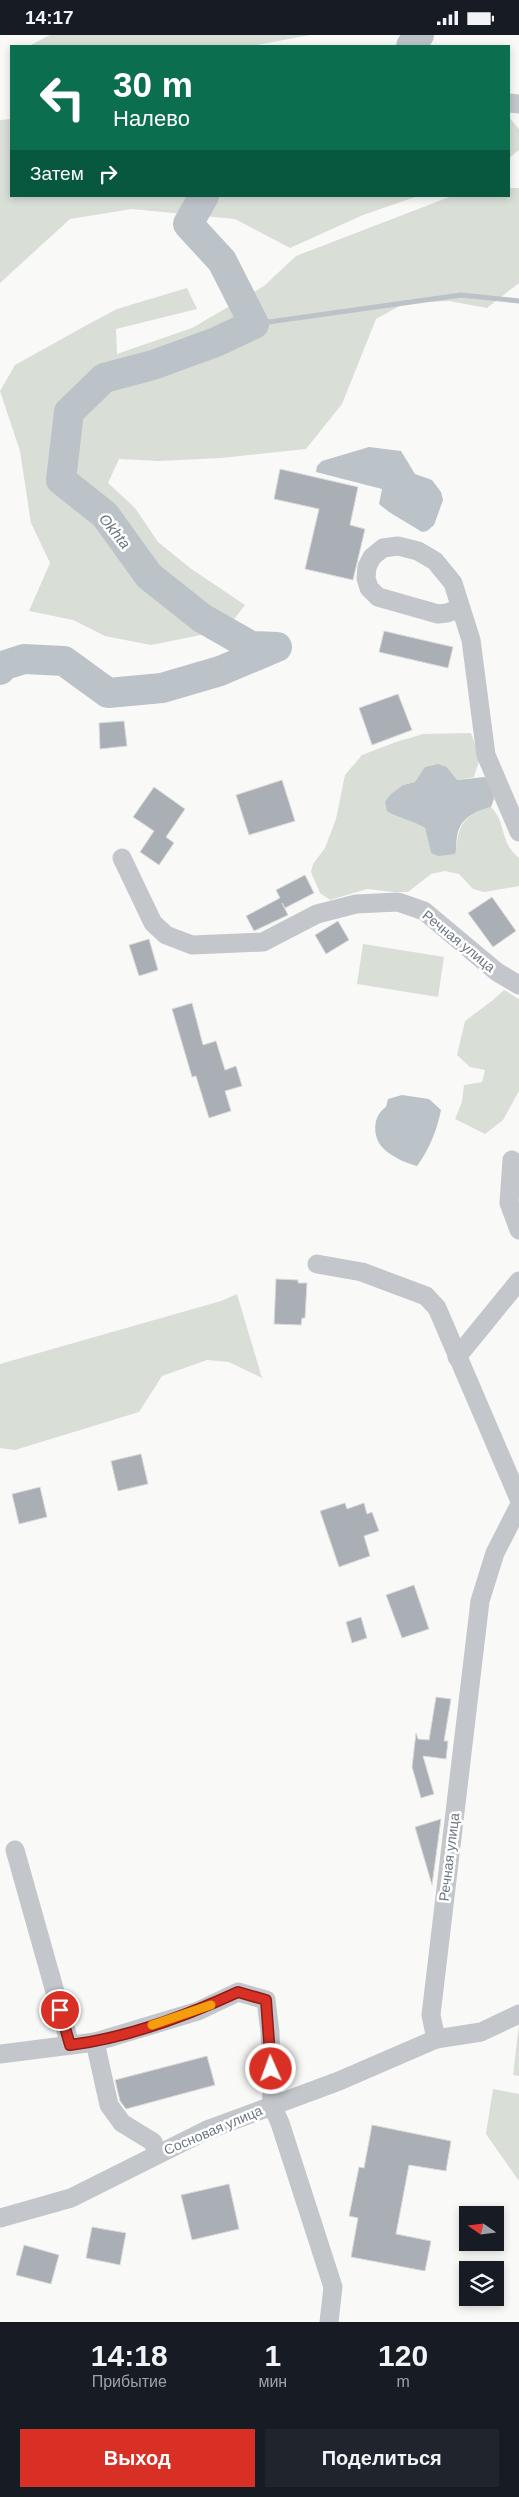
<!DOCTYPE html>
<html lang="ru">
<meta charset="utf-8">
<style>
:root{--surface:#171b24;--page:#20242c;--text:#f1f3f6;--muted:#9ea1a6;--accent:#d93025}
body{margin:0;font-family:Arial,sans-serif;background:var(--page);color:var(--text);height:100vh;display:flex;flex-direction:column;font-size:19px;white-space:nowrap}
*{box-sizing:border-box;margin:0}
p{font-size:16px;color:var(--muted)}
.icon{flex:none;width:28px;height:28px;fill:none;stroke:currentColor;stroke-width:2;stroke-linecap:round;stroke-linejoin:round}
.map{position:relative;height:2287px;overflow:hidden}
.drawer{display:flex;flex-direction:column;background:var(--surface);flex:1}
.drawer>*{flex:none}
.top-card{position:absolute;left:10px;top:10px;width:500px;height:152px;border-radius:0px;box-shadow:0 2px 8px #0003;background:#0b6e4f;color:#fff;overflow:hidden}
.needle{width:32px;rotate:284deg}
.fabs{position:absolute;left:459px;top:2171px;display:grid;gap:10px}
.fabs a{display:grid;place-items:center;width:45px;height:45px;border-radius:0px;background:var(--surface);box-shadow:0 2px 8px #0003;font-size:25px}
.pin{position:absolute;display:grid;place-items:center;width:42px;height:42px;color:#fff;margin:-21px;border:2px solid #fff;border-radius:50%;box-shadow:0 1px 5px #0007}
.me{position:absolute;width:55px;margin:-28px;rotate:358deg;stroke-linejoin:round;filter:drop-shadow(0 0 4px #0008)}
.turn{display:flex;align-items:center;gap:18px;height:105px;padding:0 20px;font-size:22px}
.turn .icon{width:65px;height:65px;stroke-width:2.5}
.turn b{display:block;font-size:35px;line-height:42px}
.then{display:flex;align-items:center;height:48px;padding:0 20px;background:#0003;gap:10px;font-size:19px}
.eta{display:flex;justify-content:space-evenly;align-items:center;height:85px;text-align:center}
.eta b{font-size:30px;font-weight:700;line-height:35px}
.action{display:flex;gap:10px;margin-top:auto;padding:10px 20px}
.action a{flex:1;height:58px;border-radius:0px;background:var(--accent);color:#fff;font-size:20px;font-weight:700;line-height:58px;text-align:center}
.action a+a{background:var(--page);color:var(--text)}
.status{display:flex;justify-content:space-between;align-items:center;height:35px;padding:0 25px;background:var(--surface);direction:ltr}
.status svg{height:14px;fill:currentColor}
.map>svg:first-child{display:block}
.green{fill:#d9ded7}
.water{fill:#bcc3c8}
.lines{fill:none;stroke-linecap:round;stroke-linejoin:round}
.stream{stroke:#bcc3c8;stroke-width:5}
.river{stroke:#bcc3c8;stroke-width:30}
.building{fill:#a9afb5;stroke:#dbdbda}
.minor{stroke:#c3c6ca;stroke-width:19}
.route-casing{stroke:#8d1f18;stroke-width:12}
.route{stroke:#d93025;stroke-width:9}
.slow{stroke:#f59e0b;stroke-width:9}
.labels{text-anchor:middle;dominant-baseline:central;stroke-width:5;stroke-linejoin:round;paint-order:stroke}
.street-label{font-size:14px;fill:#6c7784;stroke:#fff}
.water-label{font-size:15px;font-style:italic;fill:#68777f;stroke:#fff}
</style>
<div class="status"><b>14:17</b><svg viewBox="0 0 49 12"><path d="M0 12V9h3v3zM5 12V6h3v6zM10 12V3h3v9zM15 12V0h3v12zM26 1h20v11H26zM47 4h2v5h-2z"/></svg></div>
<div class="map">
<svg width="519" height="2287" viewBox="0 0 519 2287">
<rect width="100%" height="100%" fill="#f9f9f8"/>
<!-- green -->
<g class="green">
<polygon points="50,0 310,0 252,11 29,11"/>
<polygon points="509,82 519,94 519,115 509,123"/>
<polygon points="11,84 11,161 418,161 363,180 290,213 235,184 132,174 70,184 0,248 0,85"/>
<polygon points="509,153 519,153 519,248 487,273 449,266 405,268 376,284 342,369 306,414 221,423 159,426 119,424 108,448 135,473 158,507 190,533 245,570 226,595 151,610 105,601 73,585 29,576 50,528 31,488 20,416 0,356 15,330 85,291 117,274 187,253 197,274 116,294 117,319 192,293 264,251 296,221 452,161 509,161"/>
<path d="M 471,698 L 480,723 L 474,742 L 457,745 L 447,732 L 426,732 L 415,747 L 403,750 L 393,780 L 418,788 L 425,793 L 431,818 L 457,812 C 457,789 469,777 491,772 C 507,788 499,807 519,823 L 519,851 L 484,857 L 473,854 L 459,839 L 445,836 L 431,839 L 408,857 L 393,857 L 367,854 L 330,865 L 320,858 L 311,837 L 313,829 L 325,813 L 336,784 L 345,740 L 362,720 L 396,707 L 423,699 Z"/>
<polygon points="363,909 444,922 438,962 357,949"/>
<polygon points="504,955 519,964 519,1056 503,1085 485,1099 455,1084 462,1067 464,1050 482,1047 485,1035 470,1032 457,1020 465,986 493,965"/>
<polygon points="237,1259 262,1343 229,1327 207,1325 162,1341 139,1377 15,1415 0,1413 0,1329 221,1266"/>
<polygon points="519,1989 519,2041 513,2040"/>
<polygon points="493,2054 519,2059 519,2146 486,2099"/>
</g>
<!-- water -->
<g class="water">
<polygon points="369,412 401,416 415,439 432,445 441,457 443,465 434,490 427,496 422,497 389,477 379,469 382,454 316,437 317,431 322,426"/>
<path d="M 438,729 L 447,732 L 457,745 L 484,742 L 490,745 L 494,764 L 491,772 C 475,776 459,784 457,802 C 456,808 457,813 455,819 L 438,821 L 431,818 L 425,793 C 413,785 399,784 387,776 L 385,767 L 390,760 L 403,750 L 415,747 L 425,732 Z"/>
<path d="M 402,1060 L 429,1064 L 441,1075 C 437,1095 429,1115 417,1131 C 406,1128 392,1122 384,1114 C 372,1103 372,1081 386,1072 L 388,1064 Z"/>
</g>
<g class="lines">
<!-- stream -->
<polyline class="stream" points="254,289 461,260 519,266"/>
<!-- river -->
<g class="river">
<polyline points="411,11 419,0"/>
<polyline points="0,635 2,631 24,624 64,626 108,658 162,653 220,636 277,612 251,611 202,583 149,541 105,480 61,445 69,377 104,343 153,330 216,307 254,289 222,226 188,189 204,161"/>
</g>
</g>
<!-- building -->
<g class="building">
<polygon points="280,434 358,452 350,490 365,494 353,545 305,534 319,474 274,464"/>
<polygon points="384,596 453,612 448,633 379,617"/>
<polygon points="398,659 412,695 372,710 359,673"/>
<polygon points="124,686 127,711 100,714 99,688"/>
<polygon points="282,745 295,786 249,800 236,760"/>
<polygon points="154,752 185,774 166,802 174,808 159,830 140,817 154,796 133,782"/>
<polygon points="305,840 314,858 285,873 282,868 288,880 254,896 246,881 280,863 276,855"/>
<polygon points="492,862 516,896 493,912 468,878"/>
<polygon points="338,886 349,905 326,919 315,900"/>
<polygon points="149,904 158,935 139,941 129,910"/>
<polygon points="192,968 203,1010 216,1006 225,1035 236,1031 242,1051 225,1056 231,1076 209,1083 196,1041 192,1042 172,974"/>
<polygon points="276,1244 298,1245 298,1248 307,1248 305,1283 302,1283 301,1290 274,1289"/>
<polygon points="141,1419 148,1449 118,1456 111,1426"/>
<polygon points="40,1452 47,1482 19,1489 12,1459"/>
<polygon points="345,1468 347,1474 364,1468 367,1479 372,1477 379,1496 364,1501 370,1521 339,1532 320,1476"/>
<polygon points="414,1550 429,1594 402,1603 386,1560"/>
<polygon points="361,1582 367,1603 352,1608 346,1587"/>
<polygon points="436,1662 451,1664 444,1706 448,1706 446,1724 423,1721 434,1759 421,1763 412,1732 416,1698 418,1704 429,1705"/>
<polygon points="441,1784 432,1850 415,1792"/>
<polygon points="207,2021 215,2050 126,2074 120,2066 115,2045"/>
<polygon points="372,2090 451,2106 446,2136 409,2130 396,2199 431,2206 425,2236 351,2222 358,2183 349,2181 359,2132 364,2133"/>
<polygon points="229,2149 239,2194 192,2205 181,2160"/>
<polygon points="92,2192 126,2198 120,2230 86,2223"/>
<polygon points="24,2210 59,2220 51,2249 16,2240"/>
</g>
<g class="lines">
<!-- minor -->
<g class="minor">
<polyline points="509,68 519,69"/>
<polyline points="461,573 447,578 438,579 378,562 369,553 366,543 367,532 372,522 383,513 398,511 418,516 435,526 453,548 471,605 486,720 519,797"/>
<polyline points="122,823 153,888 166,900 192,910 263,907 317,879 356,869 398,867 424,876 497,937 519,950"/>
<polyline points="512,1125 509,1168 519,1195"/>
<polyline points="317,1229 362,1237 426,1261 437,1273 519,1464"/>
<polyline points="457,1322 519,1246"/>
<polyline points="15,1815 70,2010"/>
<polyline points="436,2004 481,1997 519,1979"/>
<polyline points="95,2007 109,2070 122,2088 153,2107 157,2119"/>
<polyline points="0,2019 95,2007 198,1976 238,1957 266,1965 270,1997 272,2070 280,2088 333,2252 329,2287"/>
<polyline points="0,2183 71,2163 207,2095 339,2046 436,2004 431,1980 480,1566 495,1518 519,1471"/>
</g>
</g>
<g class="lines">
<defs>
<path id="route" d="M 60,1975 L 70,2010 C 127,2003 186,1981 238,1957 L 266,1965 L 271,2034"/>
</defs>
<!-- route casing -->
<use href="#route" class="route-casing"/>
<!-- route -->
<use href="#route" class="route"/>
<!-- slow -->
<polyline class="slow" points="152,1990 211,1970"/>
</g>
<g class="labels">
<!-- street labels -->
<g class="street-label">
<text transform="translate(459 906) rotate(39)">Речная улица</text>
<text transform="translate(449 1822) rotate(-83)">Речная улица</text>
<text transform="translate(213 2095) rotate(-23)">Сосновая улица</text>
</g>
<!-- water labels -->
<g class="water-label">
<text transform="translate(115 496) rotate(51)">Okhta</text>
</g>
</g>
</svg>
<div class="fabs">
<a><svg class="needle" viewBox="-14 -14 28 28"><path d="M0-13l5 13h-10z" fill="#e53935"/><path d="M0 13l5-13h-10z" fill="#9ea1a6"/></svg></a>
<a><svg class="icon" aria-label="layers" viewBox="0 0 24 24"><path d="M12 4l9 5-9 5-9-5zM3 14l9 5 9-5"/></svg></a>
</div>
<div class="pin" style="left:60px;top:1975px;background:#d93025"><svg class="icon" aria-label="arrive" viewBox="0 0 24 24"><path d="M6 21V4h12l-3 4 3 4H6"/></svg></div>
<svg class="me" style="left:271px;top:2034px" viewBox="-20 -20 40 40"><circle r="17" fill="#d93025" stroke="#fff" stroke-width="3"/><path d="M0-11L8 9 0 5-8 9z" fill="#fff"/></svg>
<div class="top-card">
<div class="turn"><svg class="icon" aria-label="left" viewBox="0 0 24 24"><path d="M17 20v-9H6M10 6l-5 5 5 5"/></svg><div><b>30 m</b>Налево</div></div>
<div class="then">Затем<svg class="icon" aria-label="right" viewBox="0 0 24 24"><path d="M7 20v-9h11M14 6l5 5-5 5"/></svg></div>
</div>
</div>
<section class="drawer">
<div class="eta">
<div><b>14:18</b><p>Прибытие</p></div>
<div><b>1</b><p>мин</p></div>
<div><b>120</b><p>m</p></div>
</div>
<div class="action"><a>Выход</a><a>Поделиться</a></div>
</section>
